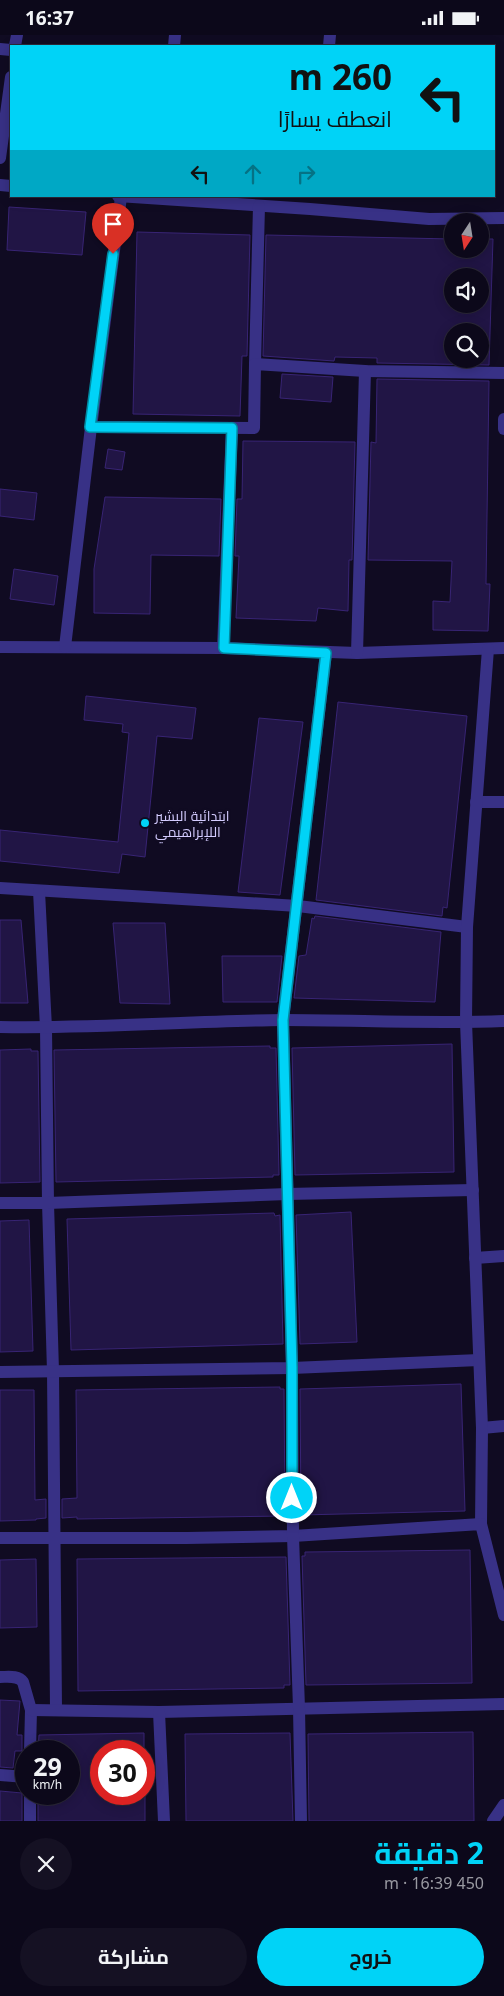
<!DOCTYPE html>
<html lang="ar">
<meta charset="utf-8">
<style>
:root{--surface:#0c081a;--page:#151123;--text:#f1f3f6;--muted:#9a9aa2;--line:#2c2939;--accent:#00d3f7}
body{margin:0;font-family:"Noto Sans",Cairo,sans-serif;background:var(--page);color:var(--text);direction:rtl;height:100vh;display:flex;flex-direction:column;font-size:19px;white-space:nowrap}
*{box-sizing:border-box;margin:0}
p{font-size:16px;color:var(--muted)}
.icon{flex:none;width:28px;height:28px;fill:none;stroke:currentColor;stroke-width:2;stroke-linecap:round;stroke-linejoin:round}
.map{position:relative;height:1786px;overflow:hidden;direction:ltr}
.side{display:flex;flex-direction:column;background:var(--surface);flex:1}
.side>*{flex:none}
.top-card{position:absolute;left:10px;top:10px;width:485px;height:152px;border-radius:0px;box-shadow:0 2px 12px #0003,0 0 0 1px var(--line);direction:rtl;background:#00d3f7;color:#111;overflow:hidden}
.needle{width:32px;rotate:192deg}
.controls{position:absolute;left:444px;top:178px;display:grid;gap:10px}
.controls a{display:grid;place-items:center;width:45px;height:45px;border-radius:50%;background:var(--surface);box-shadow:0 2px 12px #0003,0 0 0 1px var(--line);font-size:25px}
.speed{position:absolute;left:15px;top:1705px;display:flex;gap:10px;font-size:25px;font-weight:700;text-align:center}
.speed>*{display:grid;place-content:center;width:65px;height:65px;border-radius:50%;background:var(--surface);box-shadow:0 2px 12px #0003,0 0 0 1px var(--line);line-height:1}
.speed small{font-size:12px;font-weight:400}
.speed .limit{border:8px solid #d22;background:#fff;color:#111}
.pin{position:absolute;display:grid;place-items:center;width:42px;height:42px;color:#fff;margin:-51px -21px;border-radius:50% 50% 50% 0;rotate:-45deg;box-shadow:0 0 5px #0007}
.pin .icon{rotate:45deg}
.me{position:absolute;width:55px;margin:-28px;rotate:0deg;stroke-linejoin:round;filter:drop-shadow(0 0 4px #0008)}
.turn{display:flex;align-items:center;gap:18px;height:105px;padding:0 20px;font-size:22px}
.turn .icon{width:65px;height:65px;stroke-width:2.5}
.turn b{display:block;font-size:35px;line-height:42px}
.lanes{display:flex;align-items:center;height:48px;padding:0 20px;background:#0003;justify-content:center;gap:25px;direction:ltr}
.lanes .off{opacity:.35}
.round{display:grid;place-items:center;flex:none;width:52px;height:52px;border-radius:26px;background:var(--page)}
.overview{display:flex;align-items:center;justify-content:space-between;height:85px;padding:0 20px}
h1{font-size:30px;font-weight:700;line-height:38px;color:var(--accent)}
.button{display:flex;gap:10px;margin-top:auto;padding:10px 20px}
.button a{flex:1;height:58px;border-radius:30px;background:var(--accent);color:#111;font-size:20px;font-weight:700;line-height:58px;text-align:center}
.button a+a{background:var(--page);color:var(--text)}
.status{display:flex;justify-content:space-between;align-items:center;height:35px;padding:0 25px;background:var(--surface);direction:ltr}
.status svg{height:14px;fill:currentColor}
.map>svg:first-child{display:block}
.building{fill:#211545;stroke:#382474;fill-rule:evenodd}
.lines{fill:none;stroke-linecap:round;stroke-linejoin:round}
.minor{stroke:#383186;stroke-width:12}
.tertiary{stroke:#383186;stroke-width:12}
.route-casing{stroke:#0089a1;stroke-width:12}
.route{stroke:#00d3f7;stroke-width:9}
.poi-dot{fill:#00d3f7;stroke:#100b22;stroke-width:2}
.labels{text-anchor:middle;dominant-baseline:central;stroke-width:5;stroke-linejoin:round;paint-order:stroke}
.poi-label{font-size:14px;fill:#d4ccff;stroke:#100b22;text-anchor:start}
</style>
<div class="status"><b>16:37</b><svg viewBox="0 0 49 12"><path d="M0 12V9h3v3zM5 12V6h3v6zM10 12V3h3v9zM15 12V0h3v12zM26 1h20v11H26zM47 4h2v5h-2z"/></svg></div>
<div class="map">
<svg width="504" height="1786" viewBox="0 0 504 1786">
<rect width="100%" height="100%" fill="#100b22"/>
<!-- building -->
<g class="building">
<polygon points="9,172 86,177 82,220 7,215"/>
<polygon points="137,197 250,200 247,321 242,321 240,381 133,379"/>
<path d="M 266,200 L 452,204 L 452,214 L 480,214 L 480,204 L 493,204 L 489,330 L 377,328 L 377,323 L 335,322 L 334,326 L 263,321 ZM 452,241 L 480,241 L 480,269 L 452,269 ZM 452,296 L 480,296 L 480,324 L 452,324 Z"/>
<polygon points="282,339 333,342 331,367 280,363"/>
<polygon points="377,344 489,346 486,549 490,549 488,596 433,595 433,566 450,567 452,526 368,525 371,407 376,408"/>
<polygon points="243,406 355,407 352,525 349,525 348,576 318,573 316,586 236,583 239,521 235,521 237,464 242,464"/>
<polygon points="108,414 125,417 122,435 105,433"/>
<polygon points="0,454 37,458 34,485 0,481"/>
<polygon points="105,462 221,464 219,521 151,520 150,579 94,578 94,534"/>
<polygon points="14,534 58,541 54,570 10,564"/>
<polygon points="86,661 196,673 192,704 157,701 145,822 122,819 119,838 0,826 0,795 118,807 129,698 122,697 123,689 84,685"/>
<polygon points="338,667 467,681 447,873 443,872 442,881 316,865"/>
<polygon points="259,683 303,687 280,860 238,857"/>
<polygon points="315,881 441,897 435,967 294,963 299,921 306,920 312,883 314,884"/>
<polygon points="0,885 21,885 28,968 0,968"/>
<polygon points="113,888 165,888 170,969 120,968"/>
<polygon points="222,921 282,921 277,967 223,967"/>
<polygon points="452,1009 454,1137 295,1140 292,1013"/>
<polygon points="270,1011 270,1013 276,1013 279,1140 273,1140 273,1142 56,1147 54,1015"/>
<polygon points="31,1014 31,1016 38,1016 40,1147 0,1148 0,1015"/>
<polygon points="351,1177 357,1307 300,1309 296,1180"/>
<polygon points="274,1178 275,1181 280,1180 283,1309 71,1315 67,1184"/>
<polygon points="29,1185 33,1316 0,1317 0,1186"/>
<polygon points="461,1349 465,1476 301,1480 300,1354"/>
<polygon points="280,1352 280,1354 284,1354 285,1481 77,1484 77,1482 62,1483 62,1464 77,1463 76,1355"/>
<polygon points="0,1355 34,1355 35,1465 46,1464 46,1483 36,1484 36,1485 0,1486"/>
<polygon points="470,1515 472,1648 306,1650 302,1521 305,1521 305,1517"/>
<polygon points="286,1522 290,1650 284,1650 284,1653 78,1656 77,1524"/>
<polygon points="36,1524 37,1592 0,1593 0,1525"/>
<polygon points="0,1665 20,1666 17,1700 22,1700 22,1716 15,1716 13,1733 0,1732"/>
<polygon points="473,1697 474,1786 309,1786 308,1699"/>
<polygon points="144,1698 144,1716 101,1716 101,1759 145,1759 145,1786 38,1786 38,1759 69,1759 69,1716 38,1716 39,1700"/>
<polygon points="290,1698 293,1786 186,1786 185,1699"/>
<polygon points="0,1756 22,1758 22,1786 0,1786"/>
</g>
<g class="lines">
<!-- minor -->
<g class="minor">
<polyline points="15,11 17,0"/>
<polyline points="174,11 175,0"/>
<polyline points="329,11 330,0"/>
<polyline points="0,14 11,15"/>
<polyline points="0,123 11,42"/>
<polyline points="0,150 11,151"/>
<polyline points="118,161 310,174 429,184 504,183"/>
<polyline points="255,329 259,171"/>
<polyline points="504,384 504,394"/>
<polyline points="91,392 254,393 255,329 365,336 504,338"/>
<polyline points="0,612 223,613 357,618 504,613"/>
<polyline points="65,612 91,392 121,162"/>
<polyline points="223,613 232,393"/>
<polyline points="357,618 365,336"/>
<polyline points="476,767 504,767"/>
<polyline points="0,853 298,871 467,892"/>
<polyline points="39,856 46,993 48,1168 53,1336 56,1674"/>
<path d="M 0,992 C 95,994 189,986 284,985 C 357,985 431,989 504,986"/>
<polyline points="0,1168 48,1168 287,1159 473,1155"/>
<polyline points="475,1223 504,1221"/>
<polyline points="0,1337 292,1333 479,1325"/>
<polyline points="482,1393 504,1391"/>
<polyline points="481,1489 482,1393 466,987 467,892 488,614"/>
<polyline points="0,1503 187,1503 293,1501 481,1489 504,1580"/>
<path d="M 0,1642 C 8,1642 18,1640 23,1647 L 31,1675 L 30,1716"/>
<polyline points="31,1675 159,1677 504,1669"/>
<polyline points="159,1677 164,1786"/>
<polyline points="0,1740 26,1742"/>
<polyline points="30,1759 30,1786"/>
<polyline points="301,1786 299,1673 293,1501 292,1333 283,985 326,618"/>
</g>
<!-- tertiary -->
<polyline class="tertiary" points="493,1786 504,1770"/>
</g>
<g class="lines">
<defs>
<polyline id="route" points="113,219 90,392 232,393 224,613 326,618 283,985 292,1332 292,1463"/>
</defs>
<!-- route casing -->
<use href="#route" class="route-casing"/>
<!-- route -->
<use href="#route" class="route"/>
</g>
<!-- markers -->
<circle class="poi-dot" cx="145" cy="788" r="5"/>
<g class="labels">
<!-- poi labels -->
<g class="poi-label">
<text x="155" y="780">ابتدائية البشير<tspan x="155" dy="16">اللإبراهيمي</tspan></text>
</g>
</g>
</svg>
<div class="controls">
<a><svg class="needle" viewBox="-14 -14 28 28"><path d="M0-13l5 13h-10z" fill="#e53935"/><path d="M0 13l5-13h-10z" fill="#9a9aa2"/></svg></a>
<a><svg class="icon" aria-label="sound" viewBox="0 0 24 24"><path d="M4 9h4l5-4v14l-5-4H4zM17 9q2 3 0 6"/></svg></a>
<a><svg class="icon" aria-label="search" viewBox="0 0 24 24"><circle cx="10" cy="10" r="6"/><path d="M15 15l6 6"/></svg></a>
</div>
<div class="speed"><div>29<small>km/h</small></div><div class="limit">30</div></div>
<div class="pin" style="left:113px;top:219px;background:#d93025"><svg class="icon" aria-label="arrive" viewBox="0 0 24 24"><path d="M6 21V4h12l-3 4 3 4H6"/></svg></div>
<svg class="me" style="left:292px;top:1463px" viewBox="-20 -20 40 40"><circle r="17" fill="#00d3f7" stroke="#fff" stroke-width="3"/><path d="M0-11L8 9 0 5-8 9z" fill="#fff"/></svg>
<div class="top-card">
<div class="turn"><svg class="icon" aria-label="left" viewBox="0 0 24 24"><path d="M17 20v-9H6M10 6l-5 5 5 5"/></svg><div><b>260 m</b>انعطف يسارًا</div></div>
<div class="lanes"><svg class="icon" aria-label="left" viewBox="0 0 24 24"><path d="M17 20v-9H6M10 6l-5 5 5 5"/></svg><svg class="icon off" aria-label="ahead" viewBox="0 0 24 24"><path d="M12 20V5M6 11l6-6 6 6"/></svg><svg class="icon off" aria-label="right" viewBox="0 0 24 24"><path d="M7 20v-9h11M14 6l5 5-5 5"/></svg></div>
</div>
</div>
<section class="side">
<div class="overview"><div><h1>2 دقيقة</h1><p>450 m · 16:39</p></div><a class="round"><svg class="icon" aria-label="close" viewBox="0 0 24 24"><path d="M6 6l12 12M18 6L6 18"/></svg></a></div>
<div class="button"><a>خروج</a><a>مشاركة</a></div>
</section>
